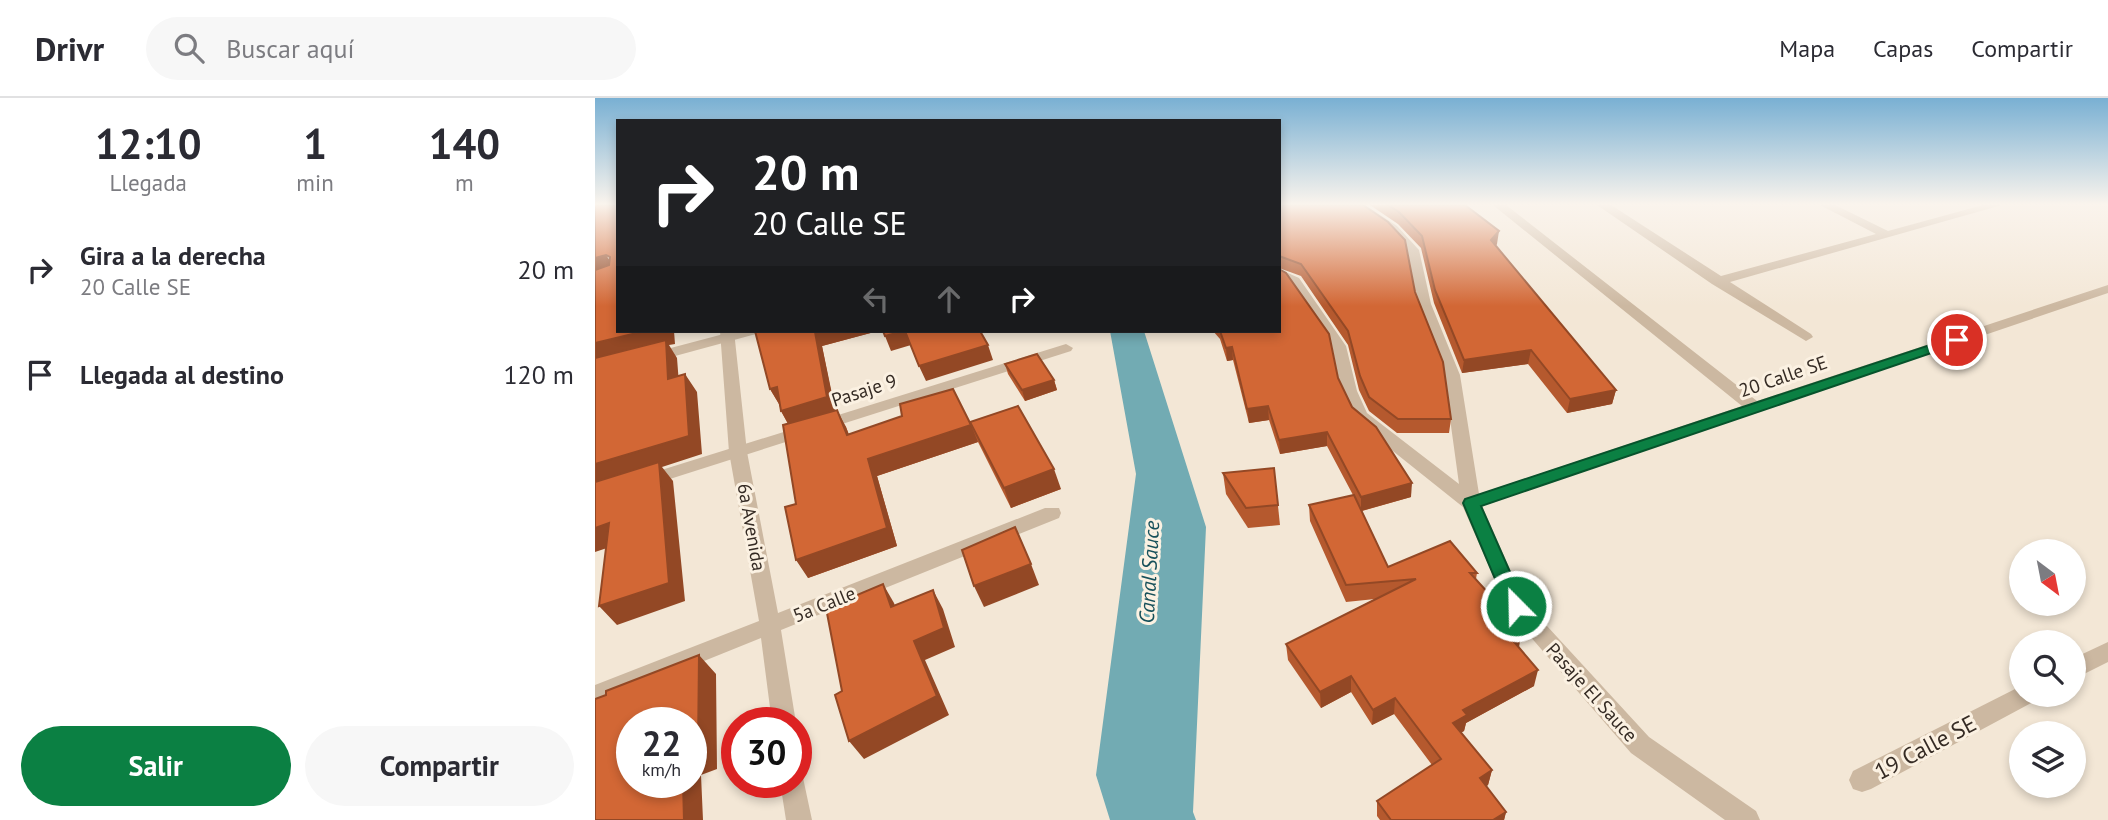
<!DOCTYPE html>
<html lang="es">
<meta charset="utf-8">
<style>
:root{--surface:#fff;--page:#f7f7f7;--text:#2b2b33;--muted:#7c7c81;--line:#e1e1e2;--accent:#0b8043}
body{margin:0;font-family:"PT Sans",sans-serif;background:var(--page);color:var(--text);height:100vh;display:flex;flex-direction:column;font-size:26px;white-space:nowrap}
*{box-sizing:border-box;margin:0}
p{font-size:23px;color:var(--muted)}
.icon{flex:none;width:38px;height:38px;fill:none;stroke:currentColor;stroke-width:2;stroke-linecap:round;stroke-linejoin:round}
.map{position:relative;flex:1;overflow:hidden}
.drawer{display:flex;flex-direction:column;background:var(--surface);width:595px}
.drawer>*{flex:none}
.top-card{position:absolute;left:21px;top:21px;width:665px;height:214px;border-radius:0px;box-shadow:0 4px 10px #0003;background:#202124;color:#fff;overflow:hidden}
.needle{width:46px;rotate:148deg}
.buttons{position:absolute;left:1414px;top:441px;display:grid;gap:14px}
.buttons a{display:grid;place-items:center;width:77px;height:77px;border-radius:50%;background:var(--surface);box-shadow:0 4px 10px #0003;font-size:35px}
.speed{position:absolute;left:21px;top:609px;display:flex;gap:14px;font-size:35px;font-weight:700;text-align:center}
.speed>*{display:grid;place-content:center;width:91px;height:91px;border-radius:50%;background:var(--surface);box-shadow:0 4px 10px #0003;line-height:1}
.speed small{font-size:18px;font-weight:400}
.speed .limit{border:10px solid #d22;background:#fff;color:#111}
.pin{position:absolute;display:grid;place-items:center;width:60px;height:60px;color:#fff;margin:-30px;border:4px solid #fff;border-radius:50%;box-shadow:0 2px 7px #0007}
.me{position:absolute;width:77px;margin:-38px;rotate:337deg;stroke-linejoin:round;filter:drop-shadow(0 0 5px #0008)}
.turn{display:flex;align-items:center;gap:24px;height:147px;padding:0 21px;font-size:32px}
.turn .icon{width:91px;height:91px;stroke-width:2.5}
.turn b{display:block;font-size:49px;line-height:60px}
.lanes{display:flex;align-items:center;height:66px;padding:0 21px;background:#0003;justify-content:center;gap:35px;direction:ltr}
.lanes .off{opacity:.35}
.eta{display:flex;justify-content:space-evenly;align-items:center;height:119px;text-align:center}
.eta b{font-size:42px;font-weight:700;line-height:49px}
.primary-button{display:flex;gap:14px;margin-top:auto;padding:14px 21px}
.primary-button a{flex:1;height:80px;border-radius:42px;background:var(--accent);color:#fff;font-size:28px;font-weight:700;line-height:80px;text-align:center}
.primary-button a+a{background:var(--page);color:var(--text)}
ul{padding:0;list-style:none}
li{display:flex;align-items:center;gap:21px;height:105px;padding:0 21px}
li div{flex:1}
li b{display:block;font-size:26px}
li em{font-style:normal}
header{display:flex;align-items:center;gap:42px;box-sizing:border-box;height:98px;padding:0 35px;background:var(--surface);border-bottom:2px solid var(--line)}
header strong{font-size:33px}
nav{display:flex;gap:38px;margin-inline-start:auto;font-size:24px}
.search{width:490px;height:63px;background:var(--page);display:flex;align-items:center;gap:18px;box-sizing:border-box;padding:0 24px;border-radius:38px;color:var(--muted);font-size:26px}
main{display:flex;flex:1;min-height:0}
.map>svg:first-child{display:block}
.water{fill:#72abb3}
.lines{fill:none;stroke-linecap:round;stroke-linejoin:round}
.lane{fill:#ccb8a1;fill-rule:evenodd}
.street{fill:#ccb8a1;fill-rule:evenodd}
.wall{fill:#b5592e}
.shaded-wall{fill:#934825}
.building{fill:#d26735;stroke:#934825;stroke-width:2}
.route{fill:#0b8043;stroke:#07532c;stroke-width:2}
.labels{text-anchor:middle;dominant-baseline:central;stroke-width:6;stroke-linejoin:round;paint-order:stroke}
.street-label{font-size:19px;fill:#352b24;stroke:#fbf1e2}
.water-label{font-size:21px;font-style:italic;fill:#16505a;stroke:#fbf1e2}
.near-street-label{font-size:23px;fill:#352b24;stroke:#fbf1e2}
</style>
<header>
<strong>Drivr</strong>
<div class="search"><svg class="icon" aria-label="search" viewBox="0 0 24 24"><circle cx="10" cy="10" r="6"/><path d="M15 15l6 6"/></svg>Buscar aquí</div>
<nav><a>Mapa</a><a>Capas</a><a>Compartir</a></nav>
</header>
<main>
<section class="drawer">
<div class="eta">
<div><b>12:10</b><p>Llegada</p></div>
<div><b>1</b><p>min</p></div>
<div><b>140</b><p>m</p></div>
</div>
<ul>
<li><svg class="icon" aria-label="right" viewBox="0 0 24 24"><path d="M7 20v-9h11M14 6l5 5-5 5"/></svg><div><b>Gira a la derecha</b><p>20 Calle SE</p></div><em>20 m</em></li>
<li><svg class="icon" aria-label="arrive" viewBox="0 0 24 24"><path d="M6 21V4h12l-3 4 3 4H6"/></svg><div><b>Llegada al destino</b></div><em>120 m</em></li>
</ul>
<div class="primary-button"><a>Salir</a><a>Compartir</a></div>
</section>
<div class="map">
<svg width="1513" height="722" viewBox="0 0 1513 722">
<rect width="100%" height="100%" fill="#f3e7d6"/>
<!-- water -->
<polygon class="water" points="515,233 549,233 611,429 598,714 601,722 515,722 501,677 541,376"/>
<g class="lines">
<!-- lane -->
<g class="lane">
<polygon points="140,233 163,233 161,236 58,264 50,259 53,256"/>
<polygon points="471,246 478,250 476,253 56,387 44,387 41,383 44,379"/>
</g>
<!-- street -->
<g class="street">
<polygon points="756,107 770,107 802,128 824,152 836,206 865,277 884,396 1147,308 898,107 911,107 1162,303 1513,187 1513,195 887,408 929,503 1054,639 1161,713 1165,722 1130,722 1036,655 914,514 868,409 759,322 746,293 737,248 694,186 684,180 684,171 704,180 751,248 762,293 772,315 864,386 849,277 822,206 812,153 794,134"/>
<polygon points="1002,107 1016,107 1126,178 1281,136 1225,107 1240,107 1293,133 1388,107 1407,107 1135,184 1216,236 1218,239 1211,243 1117,186"/>
<polygon points="125,233 139,233 152,354 183,515 450,410 464,410 466,415 464,420 186,532 201,625 177,625 166,540 0,607 0,587 164,523 134,354"/>
<polygon points="1513,544 1513,564 1479,581 1479,560"/>
<polygon points="1426,588 1426,597 1441,597 1438,604 1276,691 1267,694 1258,691 1254,682 1258,673"/>
<polygon points="201,673 207,675 217,722 191,722 185,684 201,684"/>
</g>
</g>
<!-- wall -->
<g class="wall">
<polygon points="684,107 820,194 856,321 854,335 802,335 774,313 764,292 753,247 706,178 684,170"/>
<polygon points="775,107 870,107 902,146 900,148 1021,292 1017,306 972,315 933,266 867,275 839,205 826,150 803,126"/>
<polygon points="160,233 283,233 227,248 240,313 251,329 254,337 376,327 466,391 416,410 383,344 282,378 302,448 213,480 201,406 193,326 186,313 184,306 175,291"/>
<polygon points="618,233 684,233 743,280 757,309 816,399 767,413 793,469 882,475 881,481 924,549 923,549 939,588 871,625 869,633 866,634 897,672 893,687 891,688 911,714 909,722 785,722 782,718 782,703 837,667 799,616 777,627 756,594 726,610 693,562 691,546 780,501 751,504 715,423 714,407 758,397 732,348 685,356 674,322 654,325 638,262 632,263 625,241"/>
<polygon points="410,266 459,282 462,292 430,303 413,276"/>
<polygon points="679,370 685,427 653,430 631,396 628,375"/>
</g>
<!-- shaded-wall -->
<g class="shaded-wall">
<polygon points="904,133 902,146 894,155 896,142"/>
<polygon points="11,157 22,173 0,179 0,160"/>
<polygon points="50,233 79,233 80,246 74,247 82,260 85,299 0,266 0,245"/>
<polygon points="223,233 283,233 227,248 241,315 195,329 186,313 220,234"/>
<polygon points="310,233 316,247 296,253 290,238"/>
<polygon points="393,247 398,262 331,283 324,268"/>
<polygon points="637,249 638,262 632,263 631,250"/>
<polygon points="936,252 933,266 867,275 869,262"/>
<polygon points="90,276 102,294 107,356 67,369 78,383 90,503 22,527 4,508 74,485 0,389 0,366"/>
<polygon points="459,282 462,292 430,303 427,292"/>
<polygon points="182,289 184,306 175,291"/>
<polygon points="1021,292 1017,306 972,315 975,301"/>
<polygon points="673,308 674,322 654,325 652,311"/>
<polygon points="242,312 251,329 261,355 252,337"/>
<polygon points="376,327 383,344 282,378 302,448 213,480 201,462 273,361"/>
<polygon points="732,334 732,348 685,356 684,342"/>
<polygon points="459,371 466,391 416,410 409,390"/>
<polygon points="817,385 816,399 766,413 766,399"/>
<polygon points="14,425 30,444 0,454 0,430"/>
<polygon points="436,466 444,487 389,509 379,488"/>
<polygon points="288,486 299,505 307,528 296,509"/>
<polygon points="338,492 348,511 360,549 330,562 354,617 269,661 254,643 319,543"/>
<polygon points="927,532 924,549 911,555 915,539"/>
<polygon points="104,557 121,576 122,671 106,677 108,722 89,722 88,684 96,684 96,656"/>
<polygon points="943,572 939,588 871,625 869,633 856,641 858,625 868,612"/>
<polygon points="756,578 756,594 726,610 725,594"/>
<polygon points="800,600 799,616 777,627 778,612"/>
<polygon points="897,672 893,687 882,695 885,680"/>
<polygon points="911,714 909,722 898,722"/>
</g>
<!-- building -->
<g class="building">
<polygon points="0,107 23,107 23,233 50,233 0,245 0,172 14,167 15,159 11,157 0,160"/>
<polygon points="684,107 768,107 793,124 810,142 820,194 848,264 856,321 803,321 774,299 765,278 753,233 706,166 684,158"/>
<polygon points="793,107 870,107 904,133 896,142 1021,292 975,301 936,252 869,262 840,192 827,138 804,114"/>
<polygon points="684,171 691,175 734,236 743,280 757,309 781,329 817,385 766,399 732,334 684,342 673,308 652,311 637,249 631,250 625,233 684,233"/>
<polygon points="160,233 223,233 220,234 232,299 186,313 182,289 175,291"/>
<polygon points="288,233 309,233 290,238"/>
<polygon points="310,233 385,233 393,247 324,268"/>
<polygon points="71,242 73,281 90,276 94,338 0,366 0,260"/>
<polygon points="442,256 459,282 427,292 410,266"/>
<polygon points="358,291 376,327 273,361 292,430 201,462 190,409 201,406 188,327 242,312 252,337 307,318 305,306"/>
<polygon points="423,308 459,371 409,390 375,324"/>
<polygon points="64,364 74,485 4,508 14,425 0,430 0,384"/>
<polygon points="679,370 683,407 651,410 628,375"/>
<polygon points="759,397 793,469 855,443 882,475 875,475 927,532 915,539 943,572 868,612 872,617 858,625 897,672 885,680 911,714 898,722 796,722 782,703 846,661 800,600 778,612 756,578 725,594 691,546 821,481 751,487 714,407"/>
<polygon points="420,429 436,466 379,488 367,452"/>
<polygon points="288,486 296,509 338,492 349,530 319,543 342,598 254,643 240,597 247,593 231,510"/>
<polygon points="104,557 103,653 96,656 96,625 37,625 37,684 88,684 89,722 0,722 0,601 11,597 11,593"/>
</g>
<!-- sky -->
<linearGradient id="sky" x2="0" y2="1"><stop stop-color="#79b0d3"/><stop offset="0.51" stop-color="#faf4ed"/><stop offset="1" stop-color="#faf4ed" stop-opacity="0"/></linearGradient>
<rect width="1513" height="208" fill="url(#sky)"/>
<!-- route -->
<polygon class="route" points="1362,238 1368,242 1366,245 886,408 930,508 927,514 921,516 914,514 868,405 870,401"/>
<g class="labels">
<!-- street labels -->
<g class="street-label">
<text transform="translate(1188 278) rotate(-19)">20 Calle SE</text>
<text transform="translate(269 292) rotate(-18)">Pasaje 9</text>
<text transform="translate(157 429) rotate(80)">6a Avenida</text>
<text transform="translate(229 506) rotate(-22)">5a Calle</text>
<text transform="translate(997 594) rotate(48)">Pasaje El Sauce</text>
</g>
<!-- water labels -->
<g class="water-label">
<text transform="translate(554 474) rotate(-87)">Canal Sauce</text>
</g>
<!-- near-street labels -->
<g class="near-street-label">
<text transform="translate(1330 649) rotate(-28)">19 Calle SE</text>
</g>
</g>
</svg>
<div class="buttons">
<a><svg class="needle" viewBox="-14 -14 28 28"><path d="M0-13l5 13h-10z" fill="#e53935"/><path d="M0 13l5-13h-10z" fill="#7c7c81"/></svg></a>
<a><svg class="icon" aria-label="search" viewBox="0 0 24 24"><circle cx="10" cy="10" r="6"/><path d="M15 15l6 6"/></svg></a>
<a><svg class="icon" aria-label="layers" viewBox="0 0 24 24"><path d="M12 4l9 5-9 5-9-5zM3 14l9 5 9-5"/></svg></a>
</div>
<div class="speed"><div>22<small>km/h</small></div><div class="limit">30</div></div>
<div class="pin" style="left:1362px;top:242px;background:#d93025"><svg class="icon" aria-label="arrive" viewBox="0 0 24 24"><path d="M6 21V4h12l-3 4 3 4H6"/></svg></div>
<svg class="me" style="left:921px;top:508px" viewBox="-20 -20 40 40"><circle r="17" fill="#0b8043" stroke="#fff" stroke-width="3"/><path d="M0-11L8 9 0 5-8 9z" fill="#fff"/></svg>
<div class="top-card">
<div class="turn"><svg class="icon" aria-label="right" viewBox="0 0 24 24"><path d="M7 20v-9h11M14 6l5 5-5 5"/></svg><div><b>20 m</b>20 Calle SE</div></div>
<div class="lanes"><svg class="icon off" aria-label="left" viewBox="0 0 24 24"><path d="M17 20v-9H6M10 6l-5 5 5 5"/></svg><svg class="icon off" aria-label="ahead" viewBox="0 0 24 24"><path d="M12 20V5M6 11l6-6 6 6"/></svg><svg class="icon" aria-label="right" viewBox="0 0 24 24"><path d="M7 20v-9h11M14 6l5 5-5 5"/></svg></div>
</div>
</div>
</main>
